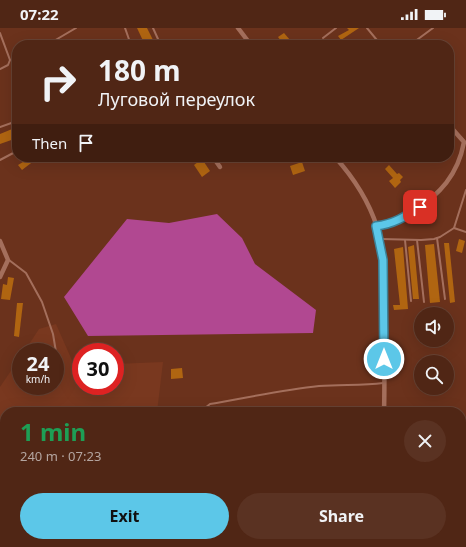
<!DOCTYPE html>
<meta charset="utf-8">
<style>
:root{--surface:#502615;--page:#5a3222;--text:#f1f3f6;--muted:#b4a5a0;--line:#674334;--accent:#5cc7e8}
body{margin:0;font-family:"Noto Sans",sans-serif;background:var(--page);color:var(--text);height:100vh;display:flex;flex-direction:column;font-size:15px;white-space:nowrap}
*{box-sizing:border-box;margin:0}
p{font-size:13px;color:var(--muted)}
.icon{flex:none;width:22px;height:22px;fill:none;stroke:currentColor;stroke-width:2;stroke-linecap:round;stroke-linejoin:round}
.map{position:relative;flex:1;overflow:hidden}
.side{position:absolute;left:0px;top:379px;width:466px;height:140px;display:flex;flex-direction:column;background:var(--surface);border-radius:16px 16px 0 0;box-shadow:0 4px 16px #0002,0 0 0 1px var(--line)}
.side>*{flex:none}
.banner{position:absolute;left:12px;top:12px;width:442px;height:122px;border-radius:16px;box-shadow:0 4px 16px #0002,0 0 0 1px var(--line);background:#502615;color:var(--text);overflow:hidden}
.fabs{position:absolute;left:414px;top:279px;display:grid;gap:8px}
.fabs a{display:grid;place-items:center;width:40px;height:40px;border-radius:50%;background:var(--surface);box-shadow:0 4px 16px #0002,0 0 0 1px var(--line);font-size:20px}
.speed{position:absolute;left:12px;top:315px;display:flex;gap:8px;font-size:20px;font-weight:700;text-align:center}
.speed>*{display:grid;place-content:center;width:52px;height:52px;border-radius:50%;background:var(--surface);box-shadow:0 4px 16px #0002,0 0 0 1px var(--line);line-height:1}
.speed small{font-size:10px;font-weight:400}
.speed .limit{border:6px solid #d22;background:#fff;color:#111}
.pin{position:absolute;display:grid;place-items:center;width:34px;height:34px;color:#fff;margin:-17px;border-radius:8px;box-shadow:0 2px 6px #0006}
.me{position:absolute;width:44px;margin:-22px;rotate:0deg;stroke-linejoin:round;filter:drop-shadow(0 0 3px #0008)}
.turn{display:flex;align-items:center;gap:14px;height:84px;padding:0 20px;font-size:18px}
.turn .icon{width:52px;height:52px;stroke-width:2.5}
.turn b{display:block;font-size:28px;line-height:34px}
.then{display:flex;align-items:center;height:38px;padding:0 20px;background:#0003;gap:8px;font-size:15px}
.round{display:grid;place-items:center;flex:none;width:42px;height:42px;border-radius:21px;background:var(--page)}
.head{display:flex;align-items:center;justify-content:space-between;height:68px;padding:0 20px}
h1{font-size:24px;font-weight:700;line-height:30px;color:#1e9e55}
.button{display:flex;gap:8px;margin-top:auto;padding:8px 20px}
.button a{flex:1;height:46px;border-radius:24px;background:var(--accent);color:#111;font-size:16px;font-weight:700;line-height:46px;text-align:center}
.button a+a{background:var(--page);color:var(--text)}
.status{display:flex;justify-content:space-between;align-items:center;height:28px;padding:0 20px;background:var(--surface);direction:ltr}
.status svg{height:11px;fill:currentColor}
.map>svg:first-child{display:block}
.built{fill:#79381f}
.green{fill:#85416f}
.forest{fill:#b14891}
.building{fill:#b06511}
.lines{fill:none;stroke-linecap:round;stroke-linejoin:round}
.service{stroke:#a46f5c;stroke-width:2}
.minor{stroke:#a46f5c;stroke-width:4.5}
.route-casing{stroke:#3c8197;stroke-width:10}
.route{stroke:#5cc7e8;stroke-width:7}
</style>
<div class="status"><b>07:22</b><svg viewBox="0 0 49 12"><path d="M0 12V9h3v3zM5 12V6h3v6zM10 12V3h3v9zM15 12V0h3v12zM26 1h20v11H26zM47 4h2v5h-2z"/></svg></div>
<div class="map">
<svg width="466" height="519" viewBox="0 0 466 519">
<rect width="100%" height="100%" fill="#6b321c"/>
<!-- built -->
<polygon class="built" points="56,296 74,337 81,337 81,358 115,358 115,336 163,334 157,384 5,384 5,514 134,514 132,519 0,519 0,359 21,328 21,358 55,358 55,324 24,324 39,301"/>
<!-- green -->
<polygon class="green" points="40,514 69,514 68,519 40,519"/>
<!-- forest -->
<polygon class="forest" points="217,186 242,210 255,236 316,282 313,305 88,308 64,269 127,191 169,195"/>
<!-- building -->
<g class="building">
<polygon points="137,0 147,0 154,14 145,17"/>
<polygon points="347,0 359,0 341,12 338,8 349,2"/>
<polygon points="284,5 290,12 294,17 284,17 278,9"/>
<polygon points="17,99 17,110 0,116 0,106"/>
<polygon points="27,129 39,129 22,142 18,137 28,131"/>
<polygon points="202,131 210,143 202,149 194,137"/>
<polygon points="302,134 305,143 293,147 290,138"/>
<polygon points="389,137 397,146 399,145 403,149 400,152 401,154 395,160 389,153 393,150 385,141"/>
<polygon points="459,211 465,213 462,225 456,223"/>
<polygon points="444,215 449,215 455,274 450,275"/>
<polygon points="434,216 440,274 430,275 425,217"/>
<polygon points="414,217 419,271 413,271 408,219"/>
<polygon points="403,219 408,281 394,282 393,277 400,277 394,221"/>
<polygon points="8,249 14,250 10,272 1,271 3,256 7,257"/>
<polygon points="17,275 23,275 19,309 14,308"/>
<polygon points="182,340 183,350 171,351 171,341"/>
<polygon points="12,514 30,514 29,519 11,519"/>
</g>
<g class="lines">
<!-- service -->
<g class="service">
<polyline points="125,0 131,17"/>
<polyline points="153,0 158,11 157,17"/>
<polyline points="367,0 381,17"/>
<polyline points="0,5 10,32 8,37 0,41"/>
<polyline points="323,10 336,0"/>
<polyline points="47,17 76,0"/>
<polyline points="410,17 433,0"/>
<polyline points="0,99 17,93"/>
<polyline points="0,132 17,123"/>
<polyline points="454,200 466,204"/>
<polyline points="437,210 445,271"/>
<polyline points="381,211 421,212 434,211 440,209 454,200 466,162"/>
<polyline points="405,212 411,273"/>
<polyline points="417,212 424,274"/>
<polyline points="9,232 26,245 42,274 53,306 60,348"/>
<path d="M 204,384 L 205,380 L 210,376 C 246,370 282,362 319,358 C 340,356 362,358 383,355"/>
<polyline points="257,519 262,516 266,519"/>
</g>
<!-- minor -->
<g class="minor">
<polyline points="238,0 251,17"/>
<polyline points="213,129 220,139"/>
<path d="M 335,129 C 353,149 369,174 377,199 C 385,226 384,256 384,284 C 384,317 385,351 384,384"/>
<path d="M 376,198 C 391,196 401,191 413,184 C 440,166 458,147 464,114 L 449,97"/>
<polyline points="0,213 8,232 0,249"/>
<polyline points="361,519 363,514"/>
</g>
</g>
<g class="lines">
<defs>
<path id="route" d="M 384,331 L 383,232 L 376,198 C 394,196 406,188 420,179"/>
</defs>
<!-- route casing -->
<use href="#route" class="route-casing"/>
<!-- route -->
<use href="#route" class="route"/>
</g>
</svg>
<div class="fabs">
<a><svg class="icon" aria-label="sound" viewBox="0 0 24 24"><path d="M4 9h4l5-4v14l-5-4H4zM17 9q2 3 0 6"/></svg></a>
<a><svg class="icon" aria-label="search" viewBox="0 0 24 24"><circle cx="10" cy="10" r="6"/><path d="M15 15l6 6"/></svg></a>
</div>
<div class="speed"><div>24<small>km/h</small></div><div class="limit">30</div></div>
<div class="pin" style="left:420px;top:179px;background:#d93025"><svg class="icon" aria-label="arrive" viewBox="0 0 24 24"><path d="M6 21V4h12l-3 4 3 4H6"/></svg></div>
<svg class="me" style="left:384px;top:331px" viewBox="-20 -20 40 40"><circle r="17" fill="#5cc7e8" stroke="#fff" stroke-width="3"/><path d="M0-11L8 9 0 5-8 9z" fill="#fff"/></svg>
<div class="banner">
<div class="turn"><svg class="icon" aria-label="right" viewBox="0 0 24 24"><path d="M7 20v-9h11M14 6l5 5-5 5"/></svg><div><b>180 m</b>Луговой переулок</div></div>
<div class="then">Then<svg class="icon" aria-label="arrive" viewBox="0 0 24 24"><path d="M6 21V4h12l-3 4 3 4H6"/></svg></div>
</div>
<section class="side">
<div class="head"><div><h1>1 min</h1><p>240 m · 07:23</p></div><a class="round"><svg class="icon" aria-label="close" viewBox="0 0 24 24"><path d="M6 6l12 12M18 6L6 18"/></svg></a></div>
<div class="button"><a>Exit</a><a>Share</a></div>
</section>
</div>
